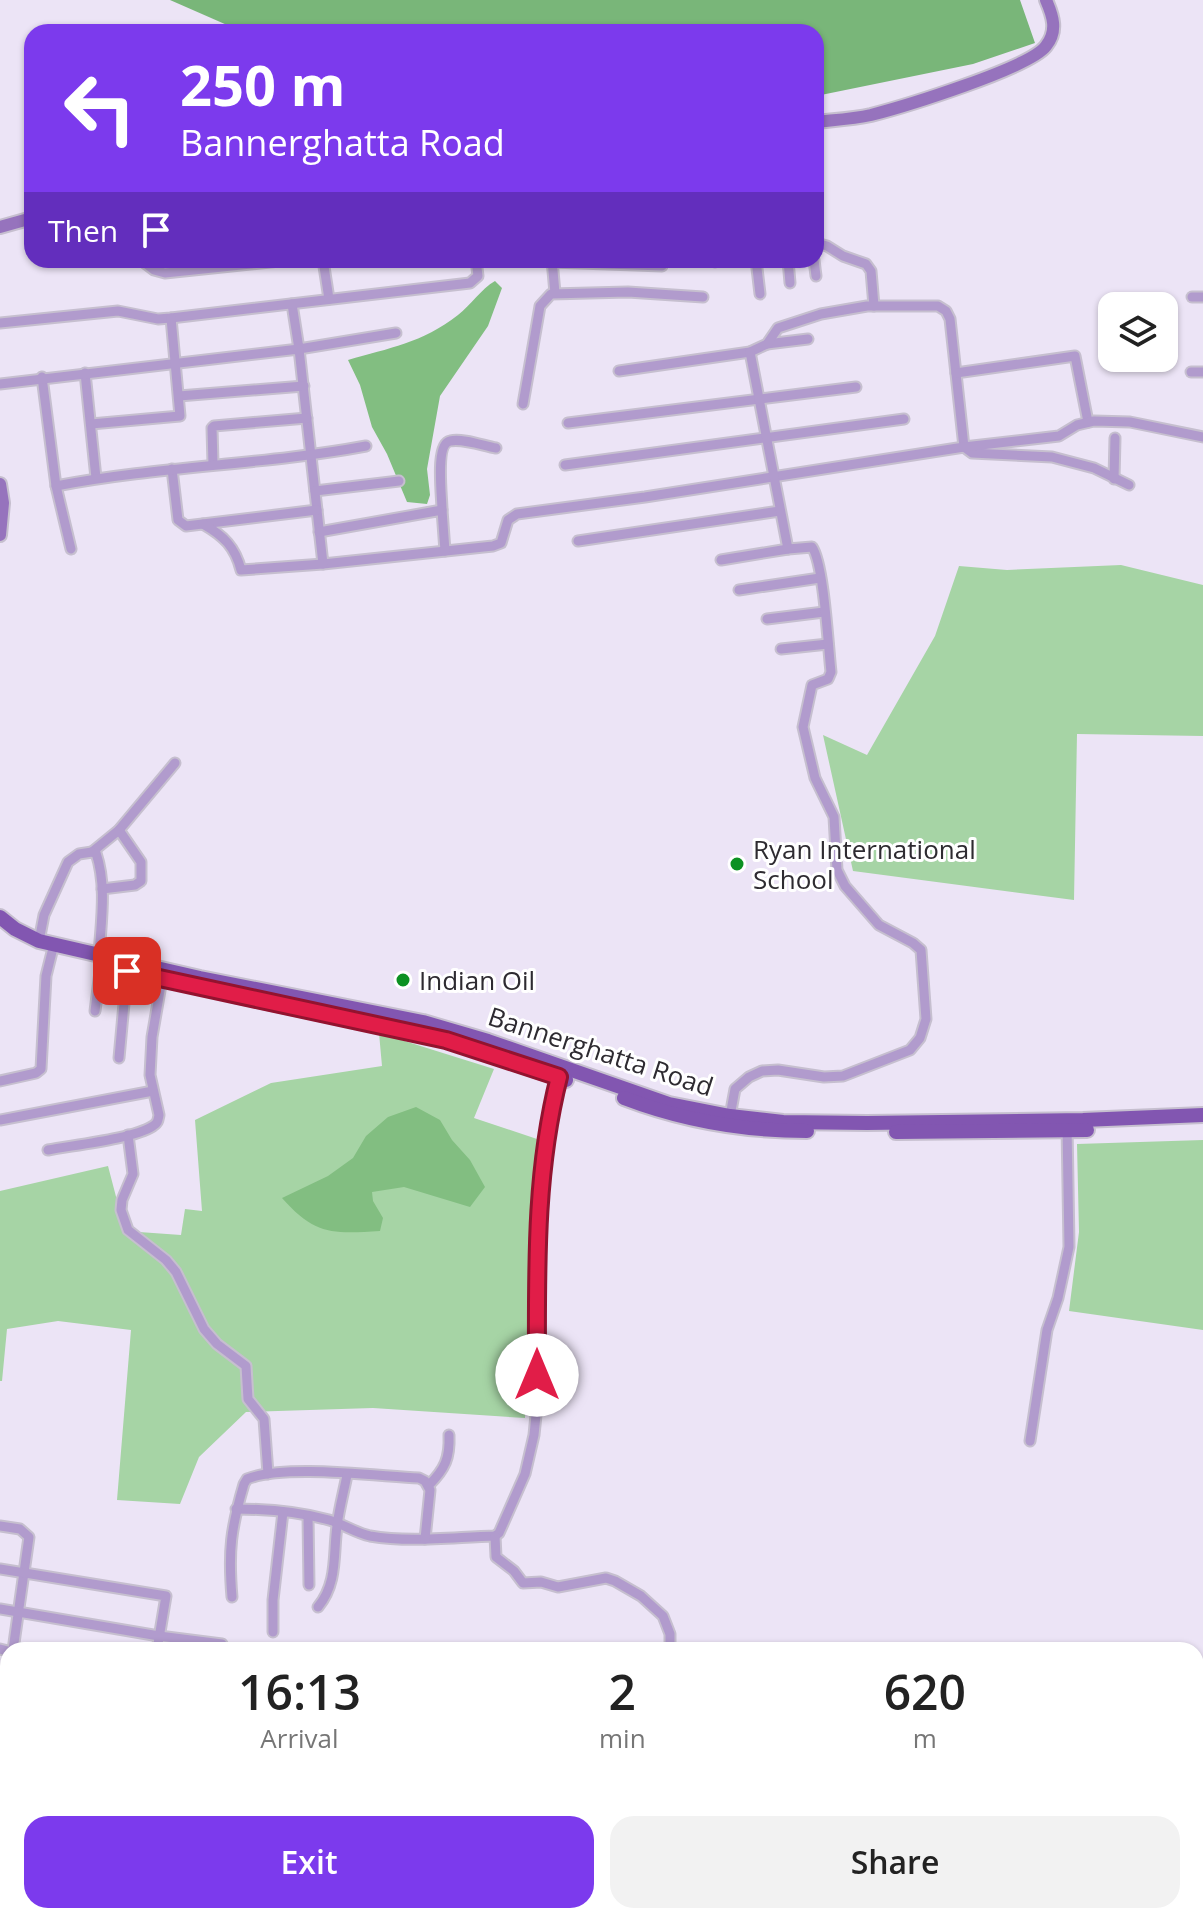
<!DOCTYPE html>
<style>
:root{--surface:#fff;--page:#f2f2f2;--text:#222;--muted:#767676;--accent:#7c3aed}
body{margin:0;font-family:"Open Sans",sans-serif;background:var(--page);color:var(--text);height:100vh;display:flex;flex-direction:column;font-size:30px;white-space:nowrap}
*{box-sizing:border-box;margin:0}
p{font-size:26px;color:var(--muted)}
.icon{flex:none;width:44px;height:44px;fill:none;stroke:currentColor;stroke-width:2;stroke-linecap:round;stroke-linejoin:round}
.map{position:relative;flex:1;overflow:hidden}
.drawer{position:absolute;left:0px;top:1642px;width:1204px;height:282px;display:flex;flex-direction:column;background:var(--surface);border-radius:24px 24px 0 0;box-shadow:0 2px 6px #0004}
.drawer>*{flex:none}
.hud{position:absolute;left:24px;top:24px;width:800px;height:244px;border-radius:24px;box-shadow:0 2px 6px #0004;background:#7c3aed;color:#fff;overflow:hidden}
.buttons{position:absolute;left:1098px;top:292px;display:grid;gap:16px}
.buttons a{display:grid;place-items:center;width:80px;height:80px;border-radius:16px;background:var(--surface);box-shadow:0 2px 6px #0004;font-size:40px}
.pin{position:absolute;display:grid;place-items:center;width:68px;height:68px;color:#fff;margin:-34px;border-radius:16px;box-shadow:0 4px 12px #0006}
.me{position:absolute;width:88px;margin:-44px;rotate:0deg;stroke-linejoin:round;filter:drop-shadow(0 0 6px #0008)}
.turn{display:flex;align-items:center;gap:28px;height:168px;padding:0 24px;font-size:36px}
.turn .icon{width:104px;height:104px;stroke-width:2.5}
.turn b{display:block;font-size:56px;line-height:68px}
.then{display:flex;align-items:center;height:76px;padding:0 24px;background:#0003;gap:16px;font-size:30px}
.eta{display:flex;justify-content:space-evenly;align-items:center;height:136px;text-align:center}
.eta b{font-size:48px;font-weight:600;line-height:56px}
.cta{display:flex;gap:16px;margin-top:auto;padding:16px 24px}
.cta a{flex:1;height:92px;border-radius:24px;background:var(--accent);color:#fff;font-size:32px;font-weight:600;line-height:92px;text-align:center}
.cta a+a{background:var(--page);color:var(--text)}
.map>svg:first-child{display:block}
.green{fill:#a6d4a5}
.forest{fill:#79b679}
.water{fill:#82be81}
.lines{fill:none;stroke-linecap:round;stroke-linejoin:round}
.minor-casing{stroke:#c6bfcf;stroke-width:13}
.secondary-casing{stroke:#c6bfcf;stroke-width:16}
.primary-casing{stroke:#c6bfcf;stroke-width:18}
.minor{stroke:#b19bcd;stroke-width:9}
.secondary{stroke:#9673bd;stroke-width:12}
.primary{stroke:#8256b1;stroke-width:14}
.route-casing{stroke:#92132f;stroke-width:20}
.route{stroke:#e11d48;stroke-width:14}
.poi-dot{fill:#0c9122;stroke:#fff;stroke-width:3}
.labels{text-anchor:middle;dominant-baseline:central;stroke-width:6;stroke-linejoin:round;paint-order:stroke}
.poi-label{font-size:26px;fill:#2e2b31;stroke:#fff;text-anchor:start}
.street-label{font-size:26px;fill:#2e2b31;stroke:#fff}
</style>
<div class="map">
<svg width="1203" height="1923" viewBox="0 0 1203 1923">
<rect width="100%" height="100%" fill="#ece4f6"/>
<!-- green -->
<g class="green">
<polygon points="1121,565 1203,585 1203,736 1077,734 1074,900 853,871 823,735 867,755 935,636 959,566 1007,570"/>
<polygon points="379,1033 494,1069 474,1118 537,1139 530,1227 525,1418 373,1408 246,1412 199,1457 180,1504 117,1500 131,1330 58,1321 7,1329 2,1381 0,1381 0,1191 108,1166 125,1231 181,1235 185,1209 202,1211 195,1120 271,1083 382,1066"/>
<polygon points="1203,1140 1203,1330 1069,1311 1079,1232 1077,1144"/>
</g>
<!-- forest -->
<polygon class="forest" points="170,0 1020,0 1035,43 973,64 816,96 816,32 243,32"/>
<!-- water -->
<g class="water">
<path d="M 495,281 L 502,288 L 488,326 L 440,396 L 427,469 L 430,495 L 427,504 L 407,502 L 387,454 L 372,427 L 360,385 L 348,360 C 389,348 422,343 458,315 C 471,305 481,289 495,281 Z"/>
<path d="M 416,1107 L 440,1120 L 452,1140 L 470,1160 L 485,1187 L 470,1207 L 404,1187 L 372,1192 L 373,1201 L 383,1218 L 380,1231 C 332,1234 315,1235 282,1198 L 328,1176 L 353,1158 L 366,1136 L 388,1117 Z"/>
</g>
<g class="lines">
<defs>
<g id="minor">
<polyline points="816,243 827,246 843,256 866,264 871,271 874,306"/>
<polyline points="141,260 154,270 165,273 289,260"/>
<polyline points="323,260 329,299"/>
<polyline points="552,260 555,293"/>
<polyline points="715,260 715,262"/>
<polyline points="756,260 760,294"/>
<polyline points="788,260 790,283"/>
<polyline points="814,260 816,276"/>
<polyline points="552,262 662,266"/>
<polyline points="1192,297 1203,297"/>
<polyline points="292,304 299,349 396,333"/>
<polyline points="0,323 118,311 158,319 171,318 470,283 478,276 476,260"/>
<polyline points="767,344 808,339"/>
<polyline points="619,371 750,352 767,344 778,328 821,314 867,306 938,306 946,311 950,319 964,447 972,453 1052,457 1094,468 1129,485"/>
<polyline points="1191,372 1203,372"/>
<polyline points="85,373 96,478"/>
<polyline points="956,373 1075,356 1088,422"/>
<polyline points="42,377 56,486 71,549"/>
<polyline points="0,384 299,349 323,564 493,546 501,543 508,520 517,514 645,497 964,447 1059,436 1077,425 1094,421 1130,422 1203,437"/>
<polyline points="179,396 304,386"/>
<polyline points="523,404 540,306 551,294 628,292 703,297"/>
<polyline points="568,423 856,387"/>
<polyline points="91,424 180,416 171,318"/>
<polyline points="213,464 212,428 214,426 307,418"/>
<polyline points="565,465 904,419"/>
<polyline points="172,469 178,520 186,526 317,510"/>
<polyline points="1114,479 1115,438"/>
<path d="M 56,486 C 159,466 264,465 366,446"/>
<polyline points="315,491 399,481"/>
<path d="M 442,510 C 442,496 435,444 450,441 C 463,438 484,446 496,448"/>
<path d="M 203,524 C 224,536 235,547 241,570 L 323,564"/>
<polyline points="319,532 442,510 445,551"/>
<polyline points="578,541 780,511"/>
<polyline points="721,560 788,549"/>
<polyline points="739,590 820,578"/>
<polyline points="767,619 824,612"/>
<polyline points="781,649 828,644"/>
<polyline points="92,852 119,830 175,763"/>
<polyline points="102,889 135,885 141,881 141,862 119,830"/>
<path d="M 39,941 L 44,915 L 68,862 L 79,854 L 92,852 L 96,853 C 107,886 101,922 99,955"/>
<polyline points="95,1011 101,964"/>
<polyline points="119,1058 127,971"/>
<polyline points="0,1081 36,1073 41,1069 46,976 54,944"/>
<path d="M 730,1116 L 735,1089 L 749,1077 L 762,1071 L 778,1070 L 824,1077 L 843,1076 L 910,1050 L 920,1038 L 926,1019 L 921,950 L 913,943 L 879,925 L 845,886 L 837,870 L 834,817 L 815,778 L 803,727 L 812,685 L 828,679 L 831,672 C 828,646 824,564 812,547 L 788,549 L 750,352"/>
<polyline points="0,1120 153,1091"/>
<polyline points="128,1135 133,1174 122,1200 121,1210 128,1230 166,1260 176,1272 204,1329 217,1344 246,1366 248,1399 264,1419 268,1474"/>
<path d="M 48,1150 C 74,1145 133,1139 153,1126 C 158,1123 158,1120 159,1115 L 150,1075 L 152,1037 L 162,979"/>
<polyline points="1030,1441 1047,1330 1058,1298 1069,1247 1067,1125"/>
<path d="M 429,1485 C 445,1469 450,1458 449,1435"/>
<path d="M 236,1509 C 267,1509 300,1512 329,1520 C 343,1524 356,1533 370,1536 C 410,1543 455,1537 495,1536 L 499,1533 L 525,1474 L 534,1435 L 537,1405 L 537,1227 L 548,1121 L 559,1077"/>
<polyline points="308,1516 309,1585"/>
<polyline points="0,1526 20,1529 29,1537 13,1650"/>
<polyline points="495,1536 496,1557 514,1571 523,1583 541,1582 558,1587 606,1578 615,1581 641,1596 663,1616 670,1634 670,1650"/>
<polyline points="0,1569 166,1596 157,1650"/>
<path d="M 232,1597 C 228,1551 231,1528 244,1484 L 247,1479 C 284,1464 376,1476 419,1478 L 425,1481 L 430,1490 L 425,1539"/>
<path d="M 318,1607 C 338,1583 333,1554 337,1526 C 339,1509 344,1491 347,1475"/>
<polyline points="0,1609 159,1636 222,1644"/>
<polyline points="273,1632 273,1600 283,1512"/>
<polyline points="0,1649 8,1651"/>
<polyline points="0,1741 8,1683"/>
<polyline points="0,1772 8,1773"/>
<polyline points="0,1816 8,1817"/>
<polyline points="1196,1817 1203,1817"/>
<polyline points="0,1858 8,1859"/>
<polyline points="0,1909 8,1910"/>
<polyline points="42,1916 84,1923"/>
<polyline points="116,1916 116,1923"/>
<polyline points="371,1916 398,1923"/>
<polyline points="716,1916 717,1923"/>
<polyline points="192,1923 193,1916"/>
<polyline points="334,1923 335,1916"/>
</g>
<g id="secondary">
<path d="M 816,122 C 834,120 853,119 871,115 C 902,107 1030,68 1046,46 C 1058,31 1053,16 1046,0"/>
<polyline points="0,227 32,218"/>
<polyline points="0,484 3,503 0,535"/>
</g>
<g id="primary">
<polyline points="0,917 15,929 39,941 200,978 423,1022 488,1041 669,1104 730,1116 783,1122 867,1123 1083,1120 1203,1115"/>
<polyline points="136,973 206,988"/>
<polyline points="234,995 446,1040 566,1080"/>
<path d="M 624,1098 C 684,1121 743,1131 807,1131"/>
<polyline points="896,1132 1087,1130"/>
</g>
</defs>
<!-- minor casing -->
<use href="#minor" class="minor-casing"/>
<!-- secondary casing -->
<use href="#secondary" class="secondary-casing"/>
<!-- primary casing -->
<use href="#primary" class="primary-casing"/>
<!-- minor -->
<use href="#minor" class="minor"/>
<!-- secondary -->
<use href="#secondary" class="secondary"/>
<!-- primary -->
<use href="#primary" class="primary"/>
</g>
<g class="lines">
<defs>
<path id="route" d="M 127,971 L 446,1040 L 559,1077 C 534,1175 537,1275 537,1375"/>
</defs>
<!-- route casing -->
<use href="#route" class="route-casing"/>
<!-- route -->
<use href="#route" class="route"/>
</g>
<!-- markers -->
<g class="poi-dot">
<circle cx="737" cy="864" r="8"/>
<circle cx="403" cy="980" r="8"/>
</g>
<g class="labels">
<!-- poi labels -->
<g class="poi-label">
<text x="753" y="849">Ryan International<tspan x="753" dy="30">School</tspan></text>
<text x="419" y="980">Indian Oil</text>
</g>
<!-- street labels -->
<g class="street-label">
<text transform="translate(601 1051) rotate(18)">Bannerghatta Road</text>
</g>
</g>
</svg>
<div class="buttons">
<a><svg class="icon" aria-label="layers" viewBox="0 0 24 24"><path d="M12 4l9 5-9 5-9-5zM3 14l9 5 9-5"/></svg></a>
</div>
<div class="pin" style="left:127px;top:971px;background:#d93025"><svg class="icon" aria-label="arrive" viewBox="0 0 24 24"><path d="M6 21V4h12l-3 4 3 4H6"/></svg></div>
<svg class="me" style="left:537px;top:1375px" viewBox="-20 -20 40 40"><circle r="19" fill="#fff"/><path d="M0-13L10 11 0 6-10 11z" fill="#e11d48"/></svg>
<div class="hud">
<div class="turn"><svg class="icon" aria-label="left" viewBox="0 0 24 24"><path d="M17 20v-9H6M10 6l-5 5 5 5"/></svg><div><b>250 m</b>Bannerghatta Road</div></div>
<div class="then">Then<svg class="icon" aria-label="arrive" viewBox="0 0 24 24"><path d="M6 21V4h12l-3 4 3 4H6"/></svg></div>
</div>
<section class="drawer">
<div class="eta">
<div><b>16:13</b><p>Arrival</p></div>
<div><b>2</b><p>min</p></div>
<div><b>620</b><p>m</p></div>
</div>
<div class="cta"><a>Exit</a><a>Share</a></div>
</section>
</div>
